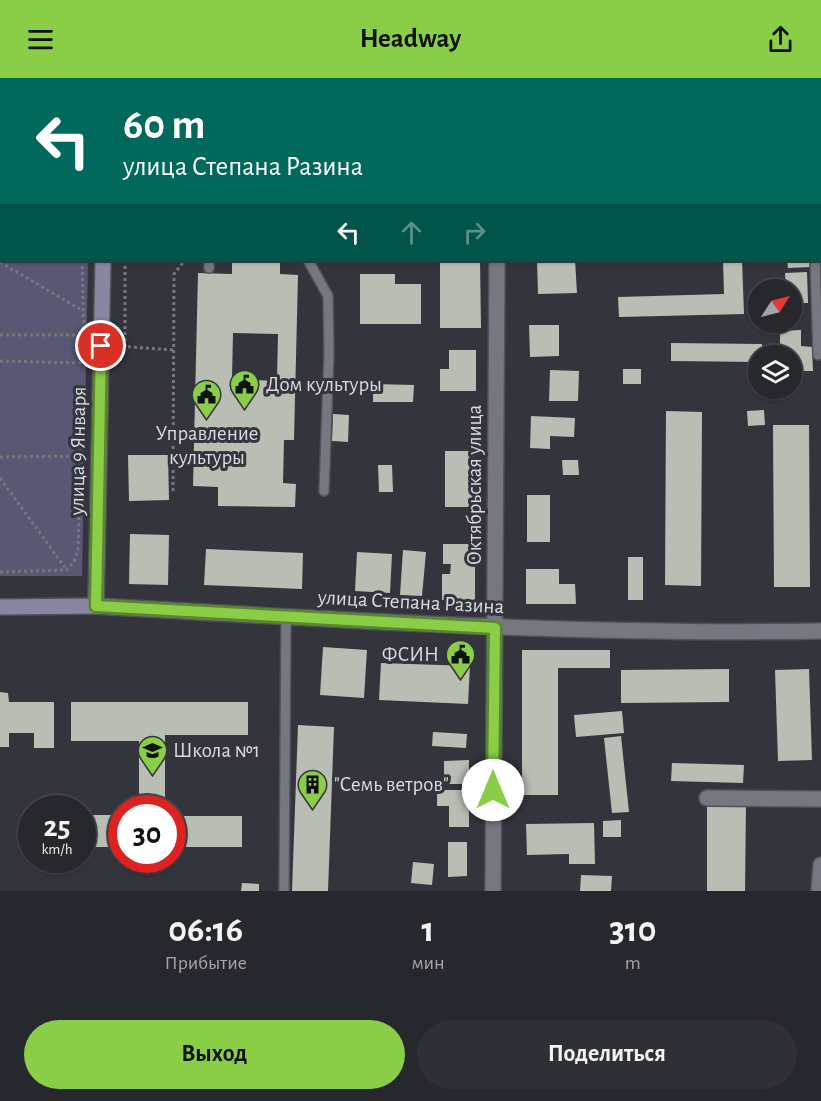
<!DOCTYPE html>
<html lang="ru">
<meta charset="utf-8">
<style>
:root{--surface:#27272e;--page:#2f2f36;--text:#f1f3f6;--muted:#a4a5aa;--line:#43444a;--accent:#8ace48}
body{margin:0;font-family:"Alegreya Sans",sans-serif;background:var(--page);color:var(--text);height:100vh;display:flex;flex-direction:column;font-size:22px;white-space:nowrap}
*{box-sizing:border-box;margin:0}
p{font-size:20px;color:var(--muted)}
.icon{flex:none;width:33px;height:33px;fill:none;stroke:currentColor;stroke-width:2;stroke-linecap:round;stroke-linejoin:round}
.map{position:relative;height:813px;overflow:hidden}
.side{display:flex;flex-direction:column;background:var(--surface);flex:1}
.side>*{flex:none}
.hud{position:absolute;left:0px;top:0px;width:822px;height:183px;box-shadow:0 2px 4px #0004,0 0 0 2px var(--line);background:#00695c;color:#fff;overflow:hidden}
.needle{width:39px;rotate:54deg}
.fabs{position:absolute;left:748px;top:201px;display:grid;gap:12px}
.fabs a{display:grid;place-items:center;width:54px;height:54px;border-radius:50%;background:var(--surface);box-shadow:0 2px 4px #0004,0 0 0 2px var(--line);font-size:30px}
.speed{position:absolute;left:18px;top:717px;display:flex;gap:12px;font-size:30px;font-weight:700;text-align:center}
.speed>*{display:grid;place-content:center;width:78px;height:78px;border-radius:50%;background:var(--surface);box-shadow:0 2px 4px #0004,0 0 0 2px var(--line);line-height:1}
.speed small{font-size:15px;font-weight:400}
.speed .limit{border:9px solid #d22;background:#fff;color:#111}
.pin{position:absolute;display:grid;place-items:center;width:51px;height:51px;color:#fff;margin:-26px;border:3px solid #fff;border-radius:50%;box-shadow:0 2px 6px #0007}
.me{position:absolute;width:66px;margin:-33px;rotate:0deg;stroke-linejoin:round;filter:drop-shadow(0 0 4px #0008)}
.turn{display:flex;align-items:center;gap:21px;height:126px;padding:0 24px;font-size:27px}
.turn .icon{width:78px;height:78px;stroke-width:2.5}
.turn b{display:block;font-size:42px;line-height:51px}
.lanes{display:flex;align-items:center;height:57px;padding:0 24px;background:#0003;justify-content:center;gap:30px;direction:ltr}
.lanes .off{opacity:.35}
.eta{display:flex;justify-content:space-evenly;align-items:center;height:102px;text-align:center}
.eta b{font-size:36px;font-weight:700;line-height:42px}
.cta{display:flex;gap:12px;margin-top:auto;padding:12px 24px}
.cta a{flex:1;height:69px;border-radius:36px;background:var(--accent);color:#111;font-size:24px;font-weight:700;line-height:69px;text-align:center}
.cta a+a{background:var(--page);color:var(--text)}
header{display:flex;justify-content:space-between;align-items:center;height:78px;padding:0 24px;background:var(--accent);color:#111;font-size:27px;font-weight:700}
.map>svg:first-child{display:block}
.green{fill:#585774}
.building{fill:#b8beb4;fill-rule:evenodd}
.lines{fill:none;stroke-linecap:round;stroke-linejoin:round}
.lane-casing{stroke:#515159;stroke-width:12}
.street-casing{stroke:#515159;stroke-width:18}
.secondary-casing{stroke:#515159;stroke-width:18}
.path{stroke:#77777e;stroke-width:3;stroke-dasharray:3 3;stroke-linecap:butt}
.lane{stroke:#777781;stroke-width:9}
.street{stroke:#777781;stroke-width:15}
.secondary{stroke:#8886a1;stroke-width:15}
.route-casing{stroke:#5a862f;stroke-width:15}
.route{stroke:#8ace48;stroke-width:10}
.labels{text-anchor:middle;dominant-baseline:central;stroke-width:6;stroke-linejoin:round;paint-order:stroke}
.poi-label{font-size:21px;fill:#dadae0;stroke:#34343d;text-anchor:start}
.street-label{font-size:21px;fill:#dadae0;stroke:#34343d}
</style>
<header><svg class="icon" aria-label="menu" viewBox="0 0 24 24"><path d="M4 6h16M4 12h16M4 18h16"/></svg>Headway<svg class="icon" aria-label="share" viewBox="0 0 24 24"><path d="M12 15V3M7 8l5-5 5 5M5 13v7h14v-7"/></svg></header>
<div class="map">
<svg width="821" height="813" viewBox="0 0 821 813">
<rect width="100%" height="100%" fill="#34343d"/>
<!-- green -->
<polygon class="green" points="0,51 2,182 88,182 82,498 0,498"/>
<!-- building -->
<g class="building">
<path d="M 232,182 L 280,182 L 280,196 L 298,197 L 294,362 L 284,362 L 283,405 L 296,406 L 295,429 L 218,428 L 218,409 L 193,408 L 198,195 L 232,196 ZM 233,255 L 278,256 L 277,303 L 232,301 Z"/>
<polygon points="440,182 480,182 481,250 440,250"/>
<polygon points="537,182 575,182 577,215 538,216"/>
<polygon points="723,182 742,182 744,236 619,239 618,219 724,216"/>
<polygon points="787,182 810,182 811,189 788,190"/>
<polygon points="807,194 808,225 792,225 792,212 786,212 785,195"/>
<polygon points="360,196 395,196 395,206 421,206 421,246 360,246"/>
<polygon points="529,247 559,247 559,278 530,279"/>
<polygon points="801,252 801,268 812,269 813,293 792,293 792,278 780,278 780,253"/>
<polygon points="671,265 762,266 762,278 759,278 759,284 671,283"/>
<polygon points="449,272 476,272 476,313 440,313 440,291 449,291"/>
<rect x="623" y="291" width="18" height="15"/>
<polygon points="550,292 579,293 578,323 549,323"/>
<polygon points="373,306 414,307 413,324 373,324"/>
<polygon points="764,332 765,347 748,348 747,333"/>
<polygon points="666,333 702,334 701,508 665,507"/>
<polygon points="333,336 349,337 348,364 332,363"/>
<polygon points="531,338 575,340 574,359 550,358 550,371 530,370"/>
<polygon points="773,347 809,347 810,509 774,509"/>
<rect x="445" y="373" width="29" height="56"/>
<polygon points="128,377 168,377 169,422 129,423"/>
<polygon points="562,382 578,382 579,397 563,397"/>
<polygon points="378,387 392,387 393,414 379,414"/>
<rect x="527" y="417" width="23" height="47"/>
<polygon points="130,456 169,457 168,507 129,506"/>
<polygon points="443,466 475,466 475,522 442,522 442,496 450,496 451,486 443,486"/>
<polygon points="206,471 303,475 302,511 204,507"/>
<polygon points="403,472 426,474 422,518 400,517"/>
<polygon points="357,474 392,476 390,515 355,513"/>
<rect x="628" y="479" width="15" height="43"/>
<polygon points="526,491 559,491 559,506 575,506 576,526 526,526"/>
<polygon points="323,569 367,572 364,620 320,617"/>
<polygon points="522,572 610,572 610,590 558,590 558,717 522,717"/>
<polygon points="381,585 470,588 468,626 379,622"/>
<polygon points="729,591 729,624 621,625 621,592"/>
<polygon points="809,591 812,682 778,683 775,592"/>
<polygon points="0,614 8,615 9,624 54,624 54,670 34,670 34,655 9,655 9,669 0,669"/>
<polygon points="71,624 248,624 248,657 165,657 165,730 139,730 139,663 71,663"/>
<polygon points="622,633 624,655 576,659 574,637"/>
<polygon points="298,647 334,649 328,813 292,813"/>
<polygon points="433,654 467,656 466,670 432,668"/>
<polygon points="621,658 629,734 612,735 604,660"/>
<polygon points="469,682 469,706 444,706 444,683"/>
<polygon points="672,685 744,687 743,705 671,703"/>
<polygon points="437,712 469,712 469,749 449,749 449,728 437,728"/>
<polygon points="707,725 746,725 745,813 707,813"/>
<rect x="82" y="737" width="40" height="32"/>
<rect x="172" y="738" width="70" height="31"/>
<polygon points="621,742 621,759 603,759 603,743"/>
<polygon points="594,745 595,786 569,786 569,776 527,777 526,746"/>
<polygon points="448,764 467,764 467,798 448,799"/>
<polygon points="413,784 434,786 432,807 411,805"/>
<polygon points="581,797 612,798 611,813 580,813"/>
<polygon points="242,805 259,806 259,813 241,813"/>
</g>
<g class="lines">
<defs>
<g id="lane">
<polyline points="666,0 666,2"/>
<polyline points="209,182 209,190"/>
<polyline points="308,182 328,218 329,275 324,413"/>
<polyline points="815,182 818,277"/>
<polyline points="284,813 286,539"/>
</g>
<g id="street">
<polyline points="499,2 499,0"/>
<path d="M 96,528 C 338,542 579,557 821,553"/>
<polyline points="707,720 821,721"/>
<polyline points="493,813 497,182"/>
<polyline points="819,813 821,787"/>
</g>
<g id="secondary">
<polyline points="107,2 107,0"/>
<polyline points="0,34 2,34"/>
<polyline points="820,42 821,42"/>
<polyline points="0,529 96,528 103,182"/>
</g>
</defs>
<!-- lane casing -->
<use href="#lane" class="lane-casing"/>
<!-- street casing -->
<use href="#street" class="street-casing"/>
<!-- secondary casing -->
<use href="#secondary" class="secondary-casing"/>
<!-- path -->
<g class="path">
<polyline points="0,59 2,59"/>
<polyline points="0,147 2,146"/>
<polyline points="0,157 2,157"/>
<polyline points="82,182 84,257"/>
<polyline points="0,184 83,233"/>
<polyline points="0,257 84,257"/>
<polyline points="116,268 174,272"/>
<polyline points="125,269 125,182"/>
<polyline points="0,283 84,285"/>
<polyline points="0,379 81,378"/>
<polyline points="0,400 66,491"/>
<polyline points="173,413 174,196 185,182"/>
<polyline points="0,494 67,492 74,483 78,471 81,369"/>
</g>
<!-- lane -->
<use href="#lane" class="lane"/>
<!-- street -->
<use href="#street" class="street"/>
<!-- secondary -->
<use href="#secondary" class="secondary"/>
</g>
<g class="lines">
<defs>
<polyline id="route" points="101,268 96,528 495,550 493,712"/>
</defs>
<!-- route casing -->
<use href="#route" class="route-casing"/>
<!-- route -->
<use href="#route" class="route"/>
</g>
<!-- icons -->
<defs>
<symbol id="civic-pin" viewBox="-11 -11 22 30"><path d="M0 17L-7.5 6A9.5 9.5 0 1 1 7.5 6Z" fill="#8ace48" stroke="#34343d"/><path d="M-.6-6.5H3V-4.5H.6V-3L4-1V1h2V6H-6V1h2V-1L-.6-3ZM-1.2 2.5V6h2.4V2.5Z" fill="#111"/></symbol>
<symbol id="school-pin" viewBox="-11 -11 22 30"><path d="M0 17L-7.5 6A9.5 9.5 0 1 1 7.5 6Z" fill="#8ace48" stroke="#34343d"/><path d="M0-5L7-2L0 1L-7-2ZM-4 1L0 2.5L4 1V4Q0 6-4 4Z" fill="#111"/></symbol>
<symbol id="building-pin" viewBox="-11 -11 22 30"><path d="M0 17L-7.5 6A9.5 9.5 0 1 1 7.5 6Z" fill="#8ace48" stroke="#34343d"/><path d="M-4-6H4V6H1V3H-1V6H-4ZM-2.5-4.3h1.7v1.8h-1.7ZM.8-4.3h1.7v1.8H.8ZM-2.5-1h1.7V.8h-1.7ZM.8-1h1.7V.8H.8Z" fill="#111"/></symbol>
</defs>
<g fill-rule="evenodd">
<use href="#civic-pin" x="228" y="290" width="33" height="45"/>
<use href="#civic-pin" x="190" y="300" width="33" height="45"/>
<use href="#civic-pin" x="444" y="560" width="33" height="45"/>
<use href="#school-pin" x="136" y="656" width="33" height="45"/>
<use href="#building-pin" x="296" y="690" width="33" height="45"/>
</g>
<g class="labels">
<!-- poi labels -->
<g class="poi-label">
<text x="266" y="306">Дом культуры</text>
<text x="207" y="355" text-anchor="middle">Управление<tspan x="207" dy="24">культуры</tspan></text>
<text x="439" y="576" text-anchor="end">ФСИН</text>
<text x="173" y="672">Школа №1</text>
<text x="334" y="706">"Семь ветров"</text>
</g>
<!-- street labels -->
<g class="street-label">
<text transform="translate(78 373) rotate(-89)">улица 9 Января</text>
<text transform="translate(474 407) rotate(-90)">Октябрьская улица</text>
<text transform="translate(411 524) rotate(3)">улица Степана Разина</text>
</g>
</g>
</svg>
<div class="fabs">
<a><svg class="needle" viewBox="-14 -14 28 28"><path d="M0-13l5 13h-10z" fill="#e53935"/><path d="M0 13l5-13h-10z" fill="#a4a5aa"/></svg></a>
<a><svg class="icon" aria-label="layers" viewBox="0 0 24 24"><path d="M12 4l9 5-9 5-9-5zM3 14l9 5 9-5"/></svg></a>
</div>
<div class="speed"><div>25<small>km/h</small></div><div class="limit">30</div></div>
<div class="pin" style="left:101px;top:268px;background:#d93025"><svg class="icon" aria-label="arrive" viewBox="0 0 24 24"><path d="M6 21V4h12l-3 4 3 4H6"/></svg></div>
<svg class="me" style="left:493px;top:712px" viewBox="-20 -20 40 40"><circle r="19" fill="#fff"/><path d="M0-13L10 11 0 6-10 11z" fill="#8ace48"/></svg>
<div class="hud">
<div class="turn"><svg class="icon" aria-label="left" viewBox="0 0 24 24"><path d="M17 20v-9H6M10 6l-5 5 5 5"/></svg><div><b>60 m</b>улица Степана Разина</div></div>
<div class="lanes"><svg class="icon" aria-label="left" viewBox="0 0 24 24"><path d="M17 20v-9H6M10 6l-5 5 5 5"/></svg><svg class="icon off" aria-label="ahead" viewBox="0 0 24 24"><path d="M12 20V5M6 11l6-6 6 6"/></svg><svg class="icon off" aria-label="right" viewBox="0 0 24 24"><path d="M7 20v-9h11M14 6l5 5-5 5"/></svg></div>
</div>
</div>
<section class="side">
<div class="eta">
<div><b>06:16</b><p>Прибытие</p></div>
<div><b>1</b><p>мин</p></div>
<div><b>310</b><p>m</p></div>
</div>
<div class="cta"><a>Выход</a><a>Поделиться</a></div>
</section>
